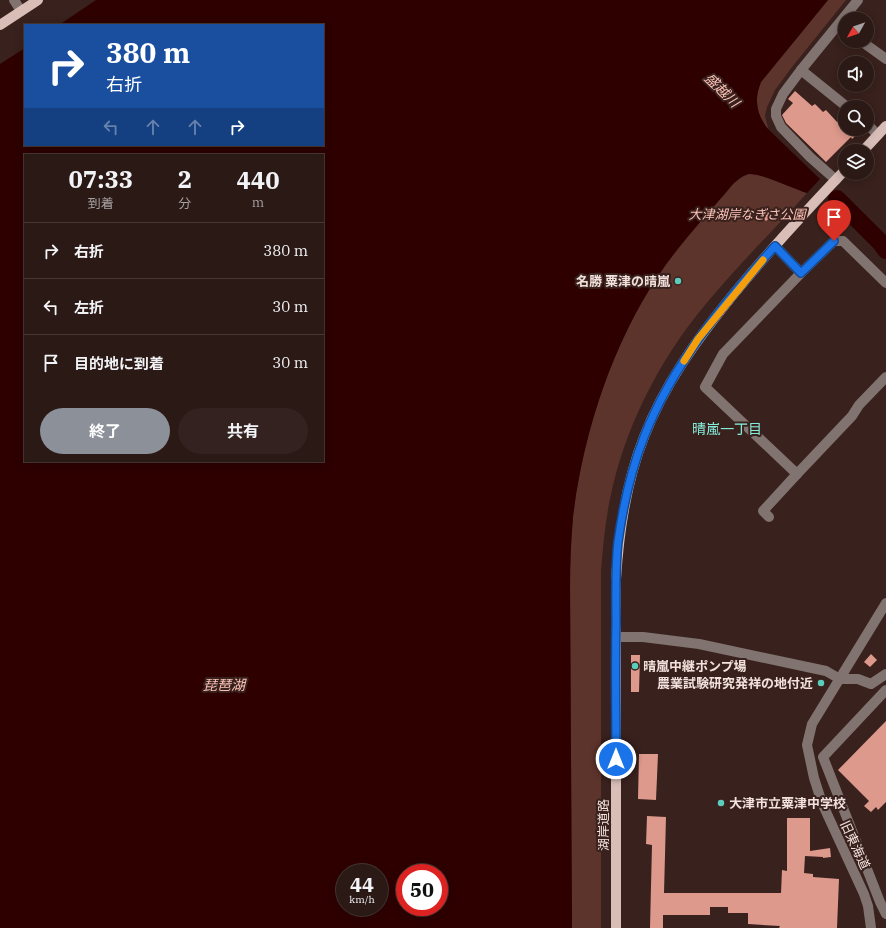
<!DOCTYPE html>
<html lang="ja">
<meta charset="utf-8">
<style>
:root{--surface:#2b1916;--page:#33221f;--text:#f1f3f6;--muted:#a6a0a1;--line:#473835;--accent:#8c9099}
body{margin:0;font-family:"IBM Plex Serif","Noto Sans JP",serif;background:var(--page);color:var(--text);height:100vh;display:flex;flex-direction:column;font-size:15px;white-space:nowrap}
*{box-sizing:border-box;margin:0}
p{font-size:13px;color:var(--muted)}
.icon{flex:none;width:22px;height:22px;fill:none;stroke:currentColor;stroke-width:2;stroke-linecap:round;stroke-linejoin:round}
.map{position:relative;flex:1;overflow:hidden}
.drawer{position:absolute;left:24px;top:154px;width:300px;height:308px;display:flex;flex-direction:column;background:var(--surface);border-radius:0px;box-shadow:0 2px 10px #0003,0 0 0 1px var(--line)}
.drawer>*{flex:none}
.top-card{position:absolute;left:24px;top:24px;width:300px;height:122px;border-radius:0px;box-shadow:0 2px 10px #0003,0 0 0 1px var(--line);background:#1a4fa0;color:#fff;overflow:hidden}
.needle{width:26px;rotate:230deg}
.fabs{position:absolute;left:838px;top:12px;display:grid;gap:8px}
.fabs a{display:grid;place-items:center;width:36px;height:36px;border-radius:50%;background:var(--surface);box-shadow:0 2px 10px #0003,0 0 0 1px var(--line);font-size:20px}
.speed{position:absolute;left:336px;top:864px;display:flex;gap:8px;font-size:20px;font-weight:700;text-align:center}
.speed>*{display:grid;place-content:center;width:52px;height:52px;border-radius:50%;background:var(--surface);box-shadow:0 2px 10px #0003,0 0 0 1px var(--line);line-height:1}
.speed small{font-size:10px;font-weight:400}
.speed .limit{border:6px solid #d22;background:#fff;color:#111}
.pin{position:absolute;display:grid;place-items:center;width:34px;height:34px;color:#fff;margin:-41px -17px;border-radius:50% 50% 50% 0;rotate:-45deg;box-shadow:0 0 4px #0007}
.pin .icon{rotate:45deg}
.me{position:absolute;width:44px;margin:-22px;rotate:0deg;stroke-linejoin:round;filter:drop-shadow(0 0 3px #0008)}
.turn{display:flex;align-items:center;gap:14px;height:84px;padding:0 16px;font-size:18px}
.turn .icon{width:52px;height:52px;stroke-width:2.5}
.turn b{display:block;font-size:28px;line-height:34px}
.lanes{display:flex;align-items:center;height:38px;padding:0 16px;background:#0003;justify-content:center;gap:20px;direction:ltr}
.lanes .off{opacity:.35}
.eta{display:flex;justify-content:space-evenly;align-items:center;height:68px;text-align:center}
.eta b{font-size:24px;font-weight:700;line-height:28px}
.primary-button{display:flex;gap:8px;margin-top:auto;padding:8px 16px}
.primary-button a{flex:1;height:46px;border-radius:24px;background:var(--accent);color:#fff;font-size:16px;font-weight:700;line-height:46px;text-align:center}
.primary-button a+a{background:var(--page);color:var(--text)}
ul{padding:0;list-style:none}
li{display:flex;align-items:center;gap:12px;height:56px;padding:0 16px;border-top:1px solid var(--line)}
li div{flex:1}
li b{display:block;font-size:15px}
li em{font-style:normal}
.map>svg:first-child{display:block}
.green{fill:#5d342c}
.water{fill:#2e0000;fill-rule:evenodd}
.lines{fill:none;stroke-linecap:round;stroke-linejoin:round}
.river{stroke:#2e0000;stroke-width:18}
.building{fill:#dd998c}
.minor{stroke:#807370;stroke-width:10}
.major{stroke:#d9beb8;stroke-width:10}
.route-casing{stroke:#114b97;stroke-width:10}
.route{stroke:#1a73e8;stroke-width:7}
.slow{stroke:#f59e0b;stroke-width:7}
.poi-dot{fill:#5bcebb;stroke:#39211d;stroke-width:1.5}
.labels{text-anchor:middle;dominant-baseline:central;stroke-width:4;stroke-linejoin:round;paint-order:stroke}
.park-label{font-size:13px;font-style:italic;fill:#fdc3b8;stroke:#39211d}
.poi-label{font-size:13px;font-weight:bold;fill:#f2e1de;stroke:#39211d;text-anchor:end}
.street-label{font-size:13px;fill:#f2e1de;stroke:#39211d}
.water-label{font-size:14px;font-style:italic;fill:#fcc2b7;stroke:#39211d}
.neighbourhood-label{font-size:14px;fill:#86ecda;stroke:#39211d}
</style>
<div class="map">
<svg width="886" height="928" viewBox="0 0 886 928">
<rect width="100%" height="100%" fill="#39211d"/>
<!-- green -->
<g class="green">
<path d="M 828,0 L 846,0 L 792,67 L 775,90 L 767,107 L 765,116 L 768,127 L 767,128 C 756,113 754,99 761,82 Z"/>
<path d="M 749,174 L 760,175 L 807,193 C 773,231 737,266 705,305 C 659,360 624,429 610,499 C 605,523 603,547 601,571 L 601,928 L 572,928 L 570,586 C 570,563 571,540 573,517 C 583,434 612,345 658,276 C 680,243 708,214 733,184 L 739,178 Z"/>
</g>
<!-- water -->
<path class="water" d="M 96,0 L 828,0 L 761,82 C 754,99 756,113 767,128 L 820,179 L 807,193 C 794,189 761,173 749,174 C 743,175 738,180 733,184 C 708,214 680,243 658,276 C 612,345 583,434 573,517 C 571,540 570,563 570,586 L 572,928 L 0,928 L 0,64 L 25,48 L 25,145 L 323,145 L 323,25 L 59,25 ZM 25,155 L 323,155 L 323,461 L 25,461 ZM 345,873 L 379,873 L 379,907 L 345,907 ZM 405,873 L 439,873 L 439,907 L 405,907 Z"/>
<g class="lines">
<!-- river -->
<polyline class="river" points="837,199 881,243 886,250"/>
</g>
<!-- building -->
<g class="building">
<polygon points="795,91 812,106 815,104 823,112 826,110 837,122 845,114 845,129 863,129 852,139 851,137 826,162 786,123 782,115 793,103 788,99"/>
<polygon points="765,208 772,216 766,221 759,214"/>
<polygon points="871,654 877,660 870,667 864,662"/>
<polygon points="631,655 640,655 639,692 631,692"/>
<polygon points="886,721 886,802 878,810 876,807 871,812 864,806 869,801 838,770"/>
<polygon points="639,754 658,754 656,800 638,799"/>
<polygon points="647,816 666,817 664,893 781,893 782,870 787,871 787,818 810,818 810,851 830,848 831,857 823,858 823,857 805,856 804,873 813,874 813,877 839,879 837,928 779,928 780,926 748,924 748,913 728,913 728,907 710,907 710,915 663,915 663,928 650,928 652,845 646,844"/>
</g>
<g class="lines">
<!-- minor -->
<g class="minor">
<polyline points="14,0 21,11"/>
<polyline points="861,41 886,59"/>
<polyline points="801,70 847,107"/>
<polyline points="867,124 878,135"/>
<polyline points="836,180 810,157 781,127 776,116 776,109 783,94 801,70 858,0"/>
<polyline points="775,246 801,273 723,354 705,387 797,474 852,416 859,405 886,377"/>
<polyline points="801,273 834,241 843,241 886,283"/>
<polyline points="769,517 763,511 797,474"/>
<polyline points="616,637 643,637 699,644 826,671 840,679 858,679 871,684 886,674"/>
<polyline points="886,690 823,757 880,902 886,914"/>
<polyline points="871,928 868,906 864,894 822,803 814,778 807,745 812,724 886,603"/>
</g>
<!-- major -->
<g class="major">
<polyline points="0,25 38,0"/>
<polyline points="863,151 886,126"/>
<path d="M 616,928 L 616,579 C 619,530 626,482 644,437 C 664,385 697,339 732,296 C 768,252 806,211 845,170"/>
</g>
</g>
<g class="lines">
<defs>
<path id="route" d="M 616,759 C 616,714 615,669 616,624 C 616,596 615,569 618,542 C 623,506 631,470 644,437 C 672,365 724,303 775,246 L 801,273 L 834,241"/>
</defs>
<!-- route casing -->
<use href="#route" class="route-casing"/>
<!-- route -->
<use href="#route" class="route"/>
<!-- slow -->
<polyline class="slow" points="684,361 698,339 763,260"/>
</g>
<!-- markers -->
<g class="poi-dot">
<circle cx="678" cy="281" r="4"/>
<circle cx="635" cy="666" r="4"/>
<circle cx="821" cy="683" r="4"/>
<circle cx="721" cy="803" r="4"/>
</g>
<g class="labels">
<!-- park labels -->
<g class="park-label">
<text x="747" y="214">大津湖岸なぎさ公園</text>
</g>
<!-- poi labels -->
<g class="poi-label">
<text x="670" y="281">名勝 粟津の晴嵐</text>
<text x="643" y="666" text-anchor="start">晴嵐中継ポンプ場</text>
<text x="813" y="683">農業試験研究発祥の地付近</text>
<text x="729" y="803" text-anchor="start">大津市立粟津中学校</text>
</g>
<!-- street labels -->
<g class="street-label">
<text transform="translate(603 825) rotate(-90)">湖岸道路</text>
<text transform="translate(855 845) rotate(65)">旧東海道</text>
</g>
<!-- water labels -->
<g class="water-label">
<text transform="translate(722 90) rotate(44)">盛越川</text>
<text x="224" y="685">琵琶湖</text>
</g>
<!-- neighbourhood labels -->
<g class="neighbourhood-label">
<text x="727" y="429">晴嵐一丁目</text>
</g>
</g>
</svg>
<div class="fabs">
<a><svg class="needle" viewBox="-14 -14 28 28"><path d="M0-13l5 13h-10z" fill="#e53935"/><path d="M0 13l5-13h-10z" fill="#a6a0a1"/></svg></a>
<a><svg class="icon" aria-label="sound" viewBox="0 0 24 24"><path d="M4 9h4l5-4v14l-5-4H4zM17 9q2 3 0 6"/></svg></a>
<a><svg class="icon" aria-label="search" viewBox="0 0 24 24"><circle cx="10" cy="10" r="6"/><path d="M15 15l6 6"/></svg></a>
<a><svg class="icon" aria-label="layers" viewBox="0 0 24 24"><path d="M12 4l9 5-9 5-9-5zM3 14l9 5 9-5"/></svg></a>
</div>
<div class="speed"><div>44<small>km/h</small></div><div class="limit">50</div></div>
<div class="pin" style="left:834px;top:241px;background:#d93025"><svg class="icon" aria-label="arrive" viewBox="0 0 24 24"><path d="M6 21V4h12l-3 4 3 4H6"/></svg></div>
<svg class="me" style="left:616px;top:759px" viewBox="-20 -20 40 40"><circle r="17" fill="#1a73e8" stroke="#fff" stroke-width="3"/><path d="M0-11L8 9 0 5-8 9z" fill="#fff"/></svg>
<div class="top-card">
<div class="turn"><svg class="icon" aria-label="right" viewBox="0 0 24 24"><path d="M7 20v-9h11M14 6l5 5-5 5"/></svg><div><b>380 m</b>右折</div></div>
<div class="lanes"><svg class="icon off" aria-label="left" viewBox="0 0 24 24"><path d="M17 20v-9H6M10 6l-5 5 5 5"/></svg><svg class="icon off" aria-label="ahead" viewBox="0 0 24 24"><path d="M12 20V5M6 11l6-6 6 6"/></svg><svg class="icon off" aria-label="ahead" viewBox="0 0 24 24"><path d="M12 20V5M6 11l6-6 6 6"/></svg><svg class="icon" aria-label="right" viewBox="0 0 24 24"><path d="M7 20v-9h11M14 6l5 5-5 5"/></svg></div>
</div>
<section class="drawer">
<div class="eta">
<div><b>07:33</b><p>到着</p></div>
<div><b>2</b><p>分</p></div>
<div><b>440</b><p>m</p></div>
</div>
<ul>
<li><svg class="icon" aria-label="right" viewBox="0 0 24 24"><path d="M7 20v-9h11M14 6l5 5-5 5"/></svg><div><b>右折</b></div><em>380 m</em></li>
<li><svg class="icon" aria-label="left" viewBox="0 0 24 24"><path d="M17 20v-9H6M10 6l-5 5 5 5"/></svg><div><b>左折</b></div><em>30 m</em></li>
<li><svg class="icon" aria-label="arrive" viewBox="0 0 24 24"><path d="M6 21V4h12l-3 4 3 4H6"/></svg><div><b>目的地に到着</b></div><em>30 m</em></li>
</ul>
<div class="primary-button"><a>終了</a><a>共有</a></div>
</section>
</div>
